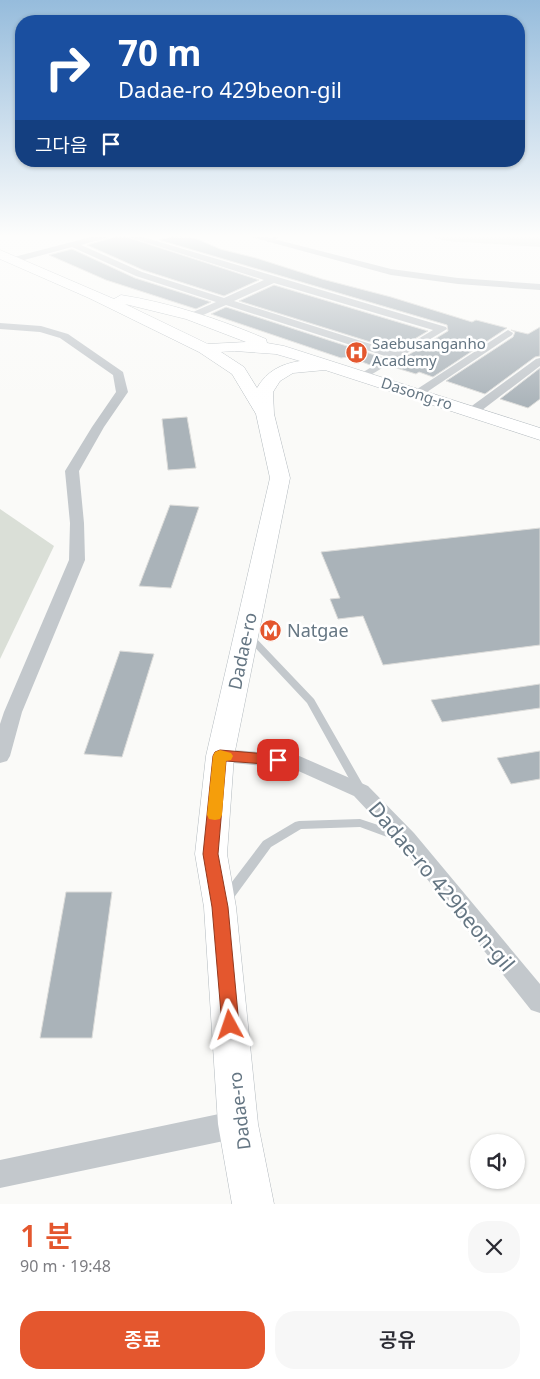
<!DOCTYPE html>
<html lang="ko">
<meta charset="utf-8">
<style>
:root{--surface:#fff;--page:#f7f7f7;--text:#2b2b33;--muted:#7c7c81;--accent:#e4572e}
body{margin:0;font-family:"Noto Sans","Noto Sans KR",sans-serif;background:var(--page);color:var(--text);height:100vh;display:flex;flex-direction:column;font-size:19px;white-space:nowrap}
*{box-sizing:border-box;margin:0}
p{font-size:16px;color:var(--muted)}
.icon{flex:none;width:28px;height:28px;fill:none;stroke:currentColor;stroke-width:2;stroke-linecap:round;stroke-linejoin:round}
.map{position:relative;height:1204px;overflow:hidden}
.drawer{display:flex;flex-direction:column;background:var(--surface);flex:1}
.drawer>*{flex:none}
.banner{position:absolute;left:15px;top:15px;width:510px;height:152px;border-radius:20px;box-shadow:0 1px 4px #0004;background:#1a4fa0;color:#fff;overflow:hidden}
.controls{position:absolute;left:470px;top:1134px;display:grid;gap:10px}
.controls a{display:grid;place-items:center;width:55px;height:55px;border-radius:50%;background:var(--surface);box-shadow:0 1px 4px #0004;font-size:25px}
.pin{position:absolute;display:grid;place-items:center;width:42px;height:42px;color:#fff;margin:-21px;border-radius:10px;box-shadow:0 2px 8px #0006}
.me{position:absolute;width:55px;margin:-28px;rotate:355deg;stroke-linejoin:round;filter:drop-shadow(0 0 4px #0008)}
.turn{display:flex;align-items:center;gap:18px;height:105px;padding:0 20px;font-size:22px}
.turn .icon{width:65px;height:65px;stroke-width:2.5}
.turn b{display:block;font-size:35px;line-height:42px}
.then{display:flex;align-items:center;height:48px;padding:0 20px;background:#0003;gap:10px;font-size:19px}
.round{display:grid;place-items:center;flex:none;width:52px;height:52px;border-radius:20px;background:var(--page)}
.head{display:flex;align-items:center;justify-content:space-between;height:85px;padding:0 20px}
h1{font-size:30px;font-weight:600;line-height:38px;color:var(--accent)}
.button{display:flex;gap:10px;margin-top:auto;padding:10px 20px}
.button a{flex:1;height:58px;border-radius:20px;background:var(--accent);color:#fff;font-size:20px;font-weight:600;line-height:58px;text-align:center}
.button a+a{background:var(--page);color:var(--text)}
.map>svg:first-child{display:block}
.green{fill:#dadfd7}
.building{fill:#aab3b9;stroke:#dcdcda}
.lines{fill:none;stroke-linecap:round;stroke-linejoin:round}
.secondary-casing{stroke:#b3babf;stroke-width:1}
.service{fill:#c3c8cc;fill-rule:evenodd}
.minor{fill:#c3c8cc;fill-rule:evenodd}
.secondary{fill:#fff;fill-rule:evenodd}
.route{fill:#e4572e;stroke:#94391e}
.slow{fill:#f59e0b}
.labels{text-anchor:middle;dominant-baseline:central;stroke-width:5;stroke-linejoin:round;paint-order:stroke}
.far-poi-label{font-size:15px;fill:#657683;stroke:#fff;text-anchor:start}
.far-street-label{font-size:15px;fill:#657683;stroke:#fff}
.poi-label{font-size:18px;fill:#657683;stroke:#fff;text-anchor:start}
.street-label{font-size:18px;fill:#657683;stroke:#fff}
.near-street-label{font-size:21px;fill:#657683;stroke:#fff}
</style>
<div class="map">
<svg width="540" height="1204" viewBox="0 0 540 1204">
<rect width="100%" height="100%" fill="#fafaf8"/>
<!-- green -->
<g class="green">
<polygon points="430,237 540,237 540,247 446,241"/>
<polygon points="0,509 54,546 0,659"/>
</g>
<!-- building -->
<g class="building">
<polygon points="114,237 127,237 259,280 224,296 143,270 87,245"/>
<polygon points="170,237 195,238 220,249 256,258 322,279 391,297 472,322 476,320 507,328 433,377 419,372 416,374 390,366 448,331 447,325 159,240"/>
<polygon points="72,249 135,278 211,302 196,309 106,280 49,255"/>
<polygon points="274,285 428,331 396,350 239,301"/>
<polygon points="226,307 384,358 370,365 349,357 341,358 211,314"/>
<polygon points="540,327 540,356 535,357 485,394 446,381 513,337 515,332 511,330 528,334"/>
<polygon points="540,368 540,399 528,408 500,399"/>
<polygon points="187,417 196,468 168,470 162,419"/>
<polygon points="170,505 199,507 171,588 139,586"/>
<polygon points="540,528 540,645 383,665 363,616 338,619 330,599 340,598 321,552"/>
<polygon points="120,651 154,654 122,757 84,754"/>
<polygon points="540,684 540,708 442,722 431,700"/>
<polygon points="540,751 540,779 511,784 497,758"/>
<polygon points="66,892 112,892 92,1038 40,1038"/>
</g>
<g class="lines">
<defs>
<path id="secondary" d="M 0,250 L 114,299 L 121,295 C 171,303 219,319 266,339 L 267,343 L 284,346 L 540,428 L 540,440 L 325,370 L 293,373 L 280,381 L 273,392 L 274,414 L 290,478 L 234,756 L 227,854 L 236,907 L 258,1124 L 274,1204 L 232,1204 L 218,1124 L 204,907 L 195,854 L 206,756 L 270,478 L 256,414 L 232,374 L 199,352 L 89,298 L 0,259 ZM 125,304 L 186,319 L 246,342 L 208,344 ZM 235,351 L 276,354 L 300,361 C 281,364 267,371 257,388 L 244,367 L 221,352 Z"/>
</defs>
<!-- secondary casing -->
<use href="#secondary" class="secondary-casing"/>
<!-- service -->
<g class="service">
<polygon points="273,237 279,237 271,242 267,242 267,240"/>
<polygon points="249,633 252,634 314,699 366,790 365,793 361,794 357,793 307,703 246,638 244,636 246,634"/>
<polygon points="360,819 402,833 404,836 402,839 398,841 360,827 301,829 271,847 230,903 226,904 222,903 220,899 222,895 263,841 295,822 299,821"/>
</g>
<!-- minor -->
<g class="minor">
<path d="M 91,237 L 110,237 L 81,245 L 142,272 L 224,298 L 264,280 L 129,237 L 143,237 L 446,327 L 447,329 L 364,379 L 358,376 L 360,374 L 388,357 L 226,305 L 194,319 L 186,319 L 185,317 L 186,315 L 216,302 L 136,276 L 72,247 L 13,263 L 8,260 L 10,258 ZM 274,283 L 433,330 L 396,352 L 234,301 Z"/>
<polygon points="251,237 266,237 391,269 458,278 540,284 540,290 458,284 391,275"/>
<polygon points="0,323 41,326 68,334 123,372 128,392 104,427 79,471 84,523 85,560 22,712 10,756 7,761 0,763 0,724 4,712 69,560 70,523 65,471 92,427 116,392 113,375 60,338 40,332 0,329"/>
<polygon points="508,330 513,333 512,335 421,396 417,397 411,393"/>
<polygon points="540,358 540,366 477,414 469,414 467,411 469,408 536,359"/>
<polygon points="220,749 297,755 368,786 414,833 540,984 540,1013 531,1010 400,845 354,796 294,769 213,761 210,756 213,751"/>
<polygon points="238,1110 248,1114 252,1124 248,1134 238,1138 0,1188 0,1160"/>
</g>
<!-- secondary -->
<use href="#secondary" class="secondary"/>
</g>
<!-- sky -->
<linearGradient id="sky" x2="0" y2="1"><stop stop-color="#96bcdc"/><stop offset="0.58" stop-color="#fdfdfc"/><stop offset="1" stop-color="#fdfdfc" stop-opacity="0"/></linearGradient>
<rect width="540" height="406" fill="url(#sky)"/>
<!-- route -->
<polygon class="route" points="220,750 278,755 283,757 285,760 283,764 278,765 226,761 218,854 228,907 239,1025 237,1031 230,1034 224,1031 222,1025 212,907 203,854 213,756 215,752"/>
<!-- slow -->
<polygon class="slow" points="220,750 231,753 233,756 231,760 226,761 222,815 220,819 215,820 209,819 207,815 213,756 215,752"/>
<!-- icons -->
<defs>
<symbol id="hospital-disc" viewBox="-11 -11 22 22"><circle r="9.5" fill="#e4572e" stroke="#fff"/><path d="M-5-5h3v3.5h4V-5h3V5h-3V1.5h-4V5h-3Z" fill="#fff"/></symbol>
<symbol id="metro-disc" viewBox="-11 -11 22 22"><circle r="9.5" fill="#e4572e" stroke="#fff"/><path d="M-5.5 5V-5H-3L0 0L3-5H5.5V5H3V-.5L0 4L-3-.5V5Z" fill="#fff"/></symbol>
</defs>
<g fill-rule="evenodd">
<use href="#hospital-disc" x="344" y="340" width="25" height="25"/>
<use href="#metro-disc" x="258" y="618" width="25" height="25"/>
</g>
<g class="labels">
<!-- far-poi labels -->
<g class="far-poi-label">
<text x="372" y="343">Saebusanganho<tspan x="372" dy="17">Academy</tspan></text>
</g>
<!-- far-street labels -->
<g class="far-street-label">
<text transform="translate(417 393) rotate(18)">Dasong-ro</text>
</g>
<!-- poi labels -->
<g class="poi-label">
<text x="287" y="630">Natgae</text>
</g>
<!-- street labels -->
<g class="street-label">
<text transform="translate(242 651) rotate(-78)">Dadae-ro</text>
<text transform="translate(239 1111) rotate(-97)">Dadae-ro</text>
</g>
<!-- near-street labels -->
<g class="near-street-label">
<text transform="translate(442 886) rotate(50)">Dadae-ro 429beon-gil</text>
</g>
</g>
</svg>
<div class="controls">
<a><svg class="icon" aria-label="sound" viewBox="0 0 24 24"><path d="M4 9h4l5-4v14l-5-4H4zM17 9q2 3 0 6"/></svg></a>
</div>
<div class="pin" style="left:278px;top:760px;background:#d93025"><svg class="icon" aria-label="arrive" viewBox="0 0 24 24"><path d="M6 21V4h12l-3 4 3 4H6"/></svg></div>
<svg class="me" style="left:230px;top:1025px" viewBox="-20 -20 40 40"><path d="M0-17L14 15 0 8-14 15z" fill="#e4572e" stroke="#fff" stroke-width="4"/></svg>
<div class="banner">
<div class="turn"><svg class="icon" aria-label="right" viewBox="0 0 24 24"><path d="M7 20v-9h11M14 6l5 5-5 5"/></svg><div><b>70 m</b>Dadae-ro 429beon-gil</div></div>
<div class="then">그다음<svg class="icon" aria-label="arrive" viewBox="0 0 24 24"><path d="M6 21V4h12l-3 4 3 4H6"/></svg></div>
</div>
</div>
<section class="drawer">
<div class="head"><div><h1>1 분</h1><p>90 m · 19:48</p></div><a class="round"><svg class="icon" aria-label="close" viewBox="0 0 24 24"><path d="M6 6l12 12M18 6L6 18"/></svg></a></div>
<div class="button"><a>종료</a><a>공유</a></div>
</section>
